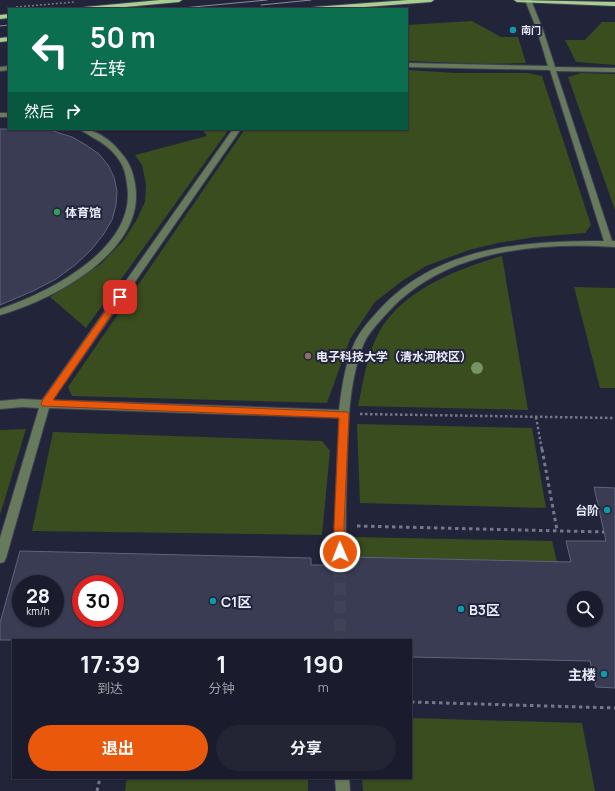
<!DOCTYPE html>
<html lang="zh">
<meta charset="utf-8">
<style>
:root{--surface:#1a1b2c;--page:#232434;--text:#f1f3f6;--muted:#9fa1a9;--line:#383948;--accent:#ea580c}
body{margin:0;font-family:Manrope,"Noto Sans SC",sans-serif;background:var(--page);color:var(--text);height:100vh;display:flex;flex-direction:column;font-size:15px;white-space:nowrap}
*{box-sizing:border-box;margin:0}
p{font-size:13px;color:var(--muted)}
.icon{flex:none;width:22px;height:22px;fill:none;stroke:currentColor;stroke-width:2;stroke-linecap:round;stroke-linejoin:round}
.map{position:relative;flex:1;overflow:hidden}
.panel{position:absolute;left:12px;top:639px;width:400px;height:140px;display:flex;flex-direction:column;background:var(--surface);border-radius:0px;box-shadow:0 1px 3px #0004,0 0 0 1px var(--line)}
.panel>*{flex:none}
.hud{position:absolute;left:8px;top:8px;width:400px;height:122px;border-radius:0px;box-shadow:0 1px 3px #0004,0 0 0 1px var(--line);background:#0b6e4f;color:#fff;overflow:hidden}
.controls{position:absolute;left:567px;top:591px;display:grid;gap:8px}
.controls a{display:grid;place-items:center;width:36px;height:36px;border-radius:50%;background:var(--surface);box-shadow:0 1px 3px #0004,0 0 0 1px var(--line);font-size:20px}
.speed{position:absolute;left:12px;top:575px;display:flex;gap:8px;font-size:20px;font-weight:700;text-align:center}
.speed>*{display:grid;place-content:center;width:52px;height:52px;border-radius:50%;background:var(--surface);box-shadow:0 1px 3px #0004,0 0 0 1px var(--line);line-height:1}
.speed small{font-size:10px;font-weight:400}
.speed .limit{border:6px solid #d22;background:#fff;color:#111}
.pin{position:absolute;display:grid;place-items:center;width:34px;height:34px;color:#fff;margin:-17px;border-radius:8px;box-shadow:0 2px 6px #0006}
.me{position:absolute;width:44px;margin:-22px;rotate:359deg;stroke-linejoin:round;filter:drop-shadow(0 0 3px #0008)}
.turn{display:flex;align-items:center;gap:14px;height:84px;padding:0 16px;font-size:18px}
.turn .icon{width:52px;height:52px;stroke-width:2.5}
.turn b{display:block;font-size:28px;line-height:34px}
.then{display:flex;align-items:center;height:38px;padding:0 16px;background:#0003;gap:8px;font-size:15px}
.eta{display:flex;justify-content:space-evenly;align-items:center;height:68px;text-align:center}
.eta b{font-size:24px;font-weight:700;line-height:28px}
.button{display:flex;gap:8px;margin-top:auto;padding:8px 16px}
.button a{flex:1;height:46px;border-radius:24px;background:var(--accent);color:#fff;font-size:16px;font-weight:700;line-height:46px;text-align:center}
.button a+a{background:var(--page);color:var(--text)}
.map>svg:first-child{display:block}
.green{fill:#394d1f}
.building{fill:#393c53;stroke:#60637d;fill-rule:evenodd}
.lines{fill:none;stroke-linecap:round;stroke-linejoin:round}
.minor-tunnel{stroke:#404257;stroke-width:12;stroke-dasharray:12 6;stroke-linecap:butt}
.minor-casing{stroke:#3e4055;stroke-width:2}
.major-casing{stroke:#3e4055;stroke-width:2}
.path-far2{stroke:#75778a;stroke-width:1.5;stroke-dasharray:2 2;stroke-linecap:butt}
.path-far1{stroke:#75778a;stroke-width:2.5;stroke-dasharray:2.5 2.5;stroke-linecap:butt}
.path{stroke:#75778a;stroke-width:3;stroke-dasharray:3.5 3.5;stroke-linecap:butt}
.minor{fill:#687a5c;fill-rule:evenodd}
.major{fill:#a8ce90;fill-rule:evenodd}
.tram{stroke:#8a8c9e;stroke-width:1}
.tree{fill:#779264}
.route{fill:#ea580c;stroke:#983908}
.culture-dot{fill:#0f9aa8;stroke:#22243a;stroke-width:1.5}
.leisure-dot{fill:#2e9e5b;stroke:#22243a;stroke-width:1.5}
.education-dot{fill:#8d6e63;stroke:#22243a;stroke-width:1.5}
.labels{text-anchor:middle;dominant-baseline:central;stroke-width:4;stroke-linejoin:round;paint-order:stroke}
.far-poi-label{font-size:10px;font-weight:bold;fill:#e9ebfa;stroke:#22243a;text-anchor:start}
.poi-label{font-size:12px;font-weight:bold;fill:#e9ebfa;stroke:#22243a;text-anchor:start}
.near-poi-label{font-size:14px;font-weight:bold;fill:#e9ebfa;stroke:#22243a;text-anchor:start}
</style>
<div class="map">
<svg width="615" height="791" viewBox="0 0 615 791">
<rect width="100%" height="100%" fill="#22243a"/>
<!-- green -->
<g class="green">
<polygon points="472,21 501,37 518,37 526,63 484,64 407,61 407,25"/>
<polygon points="602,22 615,22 615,65 576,62 565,40 585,40"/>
<polygon points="407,70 456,73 528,73 542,76 591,225 585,233 535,237 498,243 469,250 426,266 402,281 375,302 350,339 327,403 72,396 68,387 245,129 407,129"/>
<polygon points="581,73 615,74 615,210 568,77"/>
<polygon points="202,129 229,129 86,328 50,297 101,264 123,241 136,221 145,202 146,184 142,165 135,155 207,136"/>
<path d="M 502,256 L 528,410 L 358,406 C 364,379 368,347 384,324 C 410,287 460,268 502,256 Z"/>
<polygon points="574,287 615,288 615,388 600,388"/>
<polygon points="357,424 532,428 546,508 360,503"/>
<polygon points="26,429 0,515 0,430"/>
<polygon points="53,432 322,441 330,451 322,535 32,531"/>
<polygon points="354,537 552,541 557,562 354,557"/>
<polygon points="411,718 582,723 595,791 363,791 362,778 411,778"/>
<polygon points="127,778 308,778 308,791 125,791"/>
</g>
<!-- building -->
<g class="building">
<polygon points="0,129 47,129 72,137 86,145 99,154 108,165 114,177 117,191 116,205 112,220 103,235 91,250 75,265 56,279 33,291 0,305"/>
<path d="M 594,487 L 615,488 L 615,688 L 596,687 L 590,661 L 411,657 L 411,640 L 0,640 L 0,623 L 20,551 L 311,558 L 311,565 L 333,565 L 335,570 L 340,571 L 344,570 L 348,566 L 348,557 L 571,562 L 566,541 L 606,541 ZM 21,584 L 55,584 L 55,618 L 21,618 ZM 81,584 L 115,584 L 115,618 L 81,618 ZM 574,598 L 596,598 L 596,620 L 574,620 Z"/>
</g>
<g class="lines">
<!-- minor-tunnel -->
<polyline class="minor-tunnel" points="340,565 340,640"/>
<defs>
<g id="minor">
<path d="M 525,0 L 531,0 L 543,30 L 555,67 L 615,68 L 615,72 L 556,71 L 612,241 L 615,241 L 615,247 C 536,242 445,250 388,312 C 379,322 369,332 364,343 C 348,383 348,427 347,468 C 346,501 345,533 346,565 L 344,569 L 340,570 L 336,569 L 334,565 L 335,510 L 339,418 L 49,408 L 6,558 L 4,562 L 0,563 L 0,538 L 39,408 L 22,407 L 0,409 L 0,401 L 22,399 L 42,400 L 233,129 L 241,129 L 53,400 L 339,410 C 342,387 345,363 355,342 C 361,329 371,319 381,308 C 439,246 524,241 604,241 L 550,70 L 407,67 L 407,63 L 548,66 L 537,30 Z"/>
<polygon points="9,66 9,70 0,71 0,67"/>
<rect x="0" y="113" width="9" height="4"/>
<path d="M 79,129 C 97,129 112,141 122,154 C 130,163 133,172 135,184 C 147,251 53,300 0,315 L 0,309 C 50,292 138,248 127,184 C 126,176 125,170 121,163 C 115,152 104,143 92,137 C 88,134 83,132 79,129 Z"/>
<polygon points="335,778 349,778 350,791 336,791"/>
</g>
<g id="major">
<polygon points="160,0 182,0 179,2 104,9 82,9 85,7"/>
<polygon points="408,0 434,0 431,2 338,9 311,9 314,7"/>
<polygon points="514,0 615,2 615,6 517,2"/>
<polygon points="9,14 9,18 0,19 0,15"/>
<polygon points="9,37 9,41 0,42 0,38"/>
</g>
</defs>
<!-- minor casing -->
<use href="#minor" class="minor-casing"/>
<!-- major casing -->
<use href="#major" class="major-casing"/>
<!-- path-far2 -->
<polyline class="path-far2" points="16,7 75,2"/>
<!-- path-far1 -->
<g class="path-far1">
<polyline points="360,414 615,418"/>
<polyline points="536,417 542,450"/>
</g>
<!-- path -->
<g class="path">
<polyline points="542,449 557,530"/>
<polyline points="357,526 604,532"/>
<polyline points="411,702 615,708"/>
<polyline points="97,791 100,778"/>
</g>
<!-- minor -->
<use href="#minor" class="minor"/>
<!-- major -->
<use href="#major" class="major"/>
<!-- tram -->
<g class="tram">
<polyline points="261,5 311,0"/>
<polyline points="172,9 267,0"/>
<polyline points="0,26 9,25"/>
</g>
</g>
<!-- trees -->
<circle class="tree" cx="477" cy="368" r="6"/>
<!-- route -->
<polygon class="route" points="120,294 122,295 122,299 53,400 347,412 349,414 344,526 345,552 343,555 340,557 336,555 334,552 334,526 339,418 42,406 41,404 42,401 117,295"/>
<!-- markers -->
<g class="culture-dot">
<circle cx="513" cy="30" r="4"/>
<circle cx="607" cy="510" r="4"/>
<circle cx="213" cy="601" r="4"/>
<circle cx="461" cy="609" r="4"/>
<circle cx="604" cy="674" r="4"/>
</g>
<circle class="leisure-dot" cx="57" cy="212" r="4"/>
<circle class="education-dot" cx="308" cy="356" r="4"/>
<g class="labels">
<!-- far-poi labels -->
<g class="far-poi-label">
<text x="521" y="30">南门</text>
</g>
<!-- poi labels -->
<g class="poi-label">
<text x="65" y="212">体育馆</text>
<text x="316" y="356">电子科技大学（清水河校区）</text>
<text x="599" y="510" text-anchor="end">台阶</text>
</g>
<!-- near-poi labels -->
<g class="near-poi-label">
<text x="221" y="601">C1区</text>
<text x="469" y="609">B3区</text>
<text x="596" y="674" text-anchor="end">主楼</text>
</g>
</g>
</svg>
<div class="controls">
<a><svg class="icon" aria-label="search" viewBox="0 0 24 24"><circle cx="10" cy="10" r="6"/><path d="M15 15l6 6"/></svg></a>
</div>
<div class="speed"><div>28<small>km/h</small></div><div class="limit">30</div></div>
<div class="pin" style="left:120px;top:297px;background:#d93025"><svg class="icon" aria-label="arrive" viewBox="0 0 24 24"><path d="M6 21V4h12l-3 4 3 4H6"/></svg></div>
<svg class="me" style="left:340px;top:552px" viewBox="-20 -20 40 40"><circle r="17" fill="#ea580c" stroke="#fff" stroke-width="3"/><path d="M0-11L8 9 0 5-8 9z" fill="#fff"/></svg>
<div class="hud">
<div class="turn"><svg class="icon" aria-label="left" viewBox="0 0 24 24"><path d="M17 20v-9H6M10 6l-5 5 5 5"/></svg><div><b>50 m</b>左转</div></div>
<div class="then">然后<svg class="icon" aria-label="right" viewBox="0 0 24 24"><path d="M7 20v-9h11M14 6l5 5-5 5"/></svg></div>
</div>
<section class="panel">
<div class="eta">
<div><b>17:39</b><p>到达</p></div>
<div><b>1</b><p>分钟</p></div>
<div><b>190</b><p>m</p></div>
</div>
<div class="button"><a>退出</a><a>分享</a></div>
</section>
</div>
